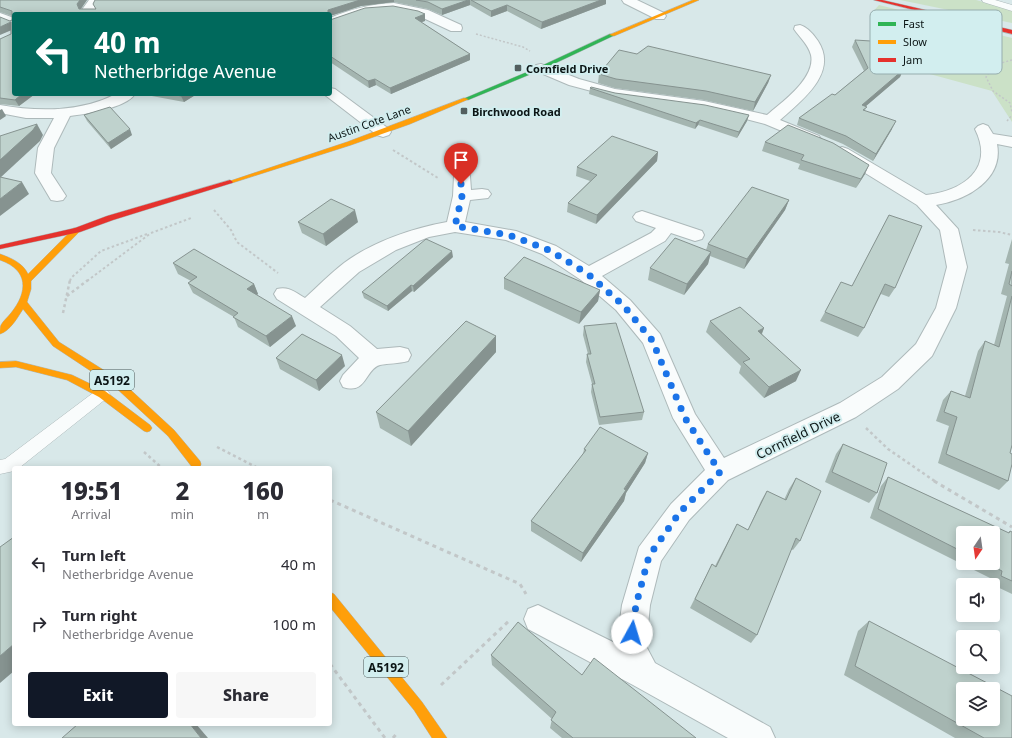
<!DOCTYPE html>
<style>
:root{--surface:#fff;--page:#f7f7f7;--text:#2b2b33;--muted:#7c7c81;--accent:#111827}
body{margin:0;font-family:"Noto Sans",sans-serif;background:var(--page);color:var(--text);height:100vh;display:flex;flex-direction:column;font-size:15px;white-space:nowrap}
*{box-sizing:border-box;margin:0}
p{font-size:13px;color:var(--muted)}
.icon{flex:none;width:22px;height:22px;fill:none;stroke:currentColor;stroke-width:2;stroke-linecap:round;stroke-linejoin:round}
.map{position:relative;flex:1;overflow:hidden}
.panel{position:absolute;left:12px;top:466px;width:320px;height:260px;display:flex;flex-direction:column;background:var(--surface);border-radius:4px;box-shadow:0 2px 10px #0003}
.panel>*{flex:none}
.hud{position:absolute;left:12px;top:12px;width:320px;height:84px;border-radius:4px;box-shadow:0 2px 10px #0003;background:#00695c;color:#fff;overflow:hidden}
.needle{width:26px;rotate:193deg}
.fabs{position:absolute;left:956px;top:526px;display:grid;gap:8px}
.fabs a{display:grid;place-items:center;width:44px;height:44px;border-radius:4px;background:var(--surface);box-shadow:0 2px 10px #0003;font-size:20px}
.pin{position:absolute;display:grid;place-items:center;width:34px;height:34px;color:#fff;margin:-41px -17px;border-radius:50% 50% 50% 0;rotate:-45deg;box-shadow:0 0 4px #0007}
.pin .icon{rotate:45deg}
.me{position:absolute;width:44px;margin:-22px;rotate:6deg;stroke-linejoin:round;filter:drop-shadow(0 0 3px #0008)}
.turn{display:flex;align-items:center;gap:14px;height:84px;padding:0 16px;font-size:18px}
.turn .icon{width:52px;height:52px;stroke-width:2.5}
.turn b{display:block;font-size:28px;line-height:34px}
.eta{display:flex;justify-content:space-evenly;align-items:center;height:68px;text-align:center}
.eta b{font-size:24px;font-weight:800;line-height:28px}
.button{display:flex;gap:8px;margin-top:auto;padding:8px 16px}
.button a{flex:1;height:46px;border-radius:4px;background:var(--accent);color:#fff;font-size:16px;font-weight:800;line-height:46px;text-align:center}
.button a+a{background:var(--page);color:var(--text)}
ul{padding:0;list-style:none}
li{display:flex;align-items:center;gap:12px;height:60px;padding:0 16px}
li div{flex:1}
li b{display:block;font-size:15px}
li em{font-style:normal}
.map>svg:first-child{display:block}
.green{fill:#cbe1c7}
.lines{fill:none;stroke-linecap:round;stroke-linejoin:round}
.lane-casing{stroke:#adb9ba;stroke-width:1}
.street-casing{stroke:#adb9ba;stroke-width:2}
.fast-casing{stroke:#adb9ba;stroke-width:1}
.slow-casing{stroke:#adb9ba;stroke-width:1}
.jam-casing{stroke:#adb9ba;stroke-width:1}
.path-far3{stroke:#c2c7c8;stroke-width:1.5;stroke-dasharray:2 2;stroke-linecap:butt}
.path-far2{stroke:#c2c7c8;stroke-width:2;stroke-dasharray:2.5 2.5;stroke-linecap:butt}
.path-far1{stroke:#c2c7c8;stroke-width:2.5;stroke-dasharray:3 3;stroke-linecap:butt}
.path{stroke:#c2c7c8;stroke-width:3;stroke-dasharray:4 4;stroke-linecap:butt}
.lane{fill:#f9fcfc;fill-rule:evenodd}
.street{fill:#f9fcfc;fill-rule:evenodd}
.fast{fill:#30b455;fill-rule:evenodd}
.slow{fill:#ff9f0a;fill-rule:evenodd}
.jam{fill:#e5322d;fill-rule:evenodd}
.wall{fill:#a4b5b0;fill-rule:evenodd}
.shaded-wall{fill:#869390}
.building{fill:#bfd2cd;stroke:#869390;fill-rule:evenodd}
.route{stroke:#1a73e8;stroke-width:7;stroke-dasharray:0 12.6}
.poi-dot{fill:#535f5f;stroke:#d2eeef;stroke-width:1.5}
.labels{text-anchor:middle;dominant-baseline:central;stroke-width:4;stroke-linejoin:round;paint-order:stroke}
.far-poi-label{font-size:11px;font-weight:bold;fill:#0b1515;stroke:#d2eeef;text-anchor:start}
.far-street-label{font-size:11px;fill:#0b1515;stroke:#d2eeef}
.shield{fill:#d2eeef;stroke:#475656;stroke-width:1}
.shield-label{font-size:12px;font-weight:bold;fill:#0b1515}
.street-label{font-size:13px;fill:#0b1515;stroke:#d2eeef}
.key{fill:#d2eeef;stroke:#96adae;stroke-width:1}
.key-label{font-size:11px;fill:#0b1515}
</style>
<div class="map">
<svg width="1012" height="738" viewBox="0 0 1012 738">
<rect width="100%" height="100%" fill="#d8e8e9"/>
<!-- green -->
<g class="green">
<polygon points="900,0 976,0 1012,10 1012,23"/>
<polygon points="879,5 1012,38 1012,122 992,91 904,67 888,45 871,14"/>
</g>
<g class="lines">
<defs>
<g id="lane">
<polygon points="982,0 995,0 1012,5 1012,11 983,2"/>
<polygon points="102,388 107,390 110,394 107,398 19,468 14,468 14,471 0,474 0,460 5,459 97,390"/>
</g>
<g id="street">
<polygon points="89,0 101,0 94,10 98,14 83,14 81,11"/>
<polygon points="622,0 637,0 664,13 666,16 664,19 656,19 624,3"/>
<path d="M 394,3 L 428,10 L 461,25 L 462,28 L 461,31 L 451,31 L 419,16 L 394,11 L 366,13 L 330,26 L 330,18 C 351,9 371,4 394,3 Z"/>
<polygon points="0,13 14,18 14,26 0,21"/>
<path d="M 800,25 C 807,27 814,35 818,41 C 839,73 801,101 780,120 L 819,136 L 821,139 L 819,142 L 813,144 L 765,124 L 742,118 L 704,109 L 614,97 L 569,85 L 536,71 L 534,68 L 536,65 L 541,64 L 579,79 L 615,89 L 704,101 L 767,115 C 782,102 816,78 811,55 C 808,44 800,38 794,29 L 795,26 Z"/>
<polygon points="330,88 335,89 389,129 391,132 389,135 383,137 377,135 325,95 324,94 330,94"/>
<path d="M 116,94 L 135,94 C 126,108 86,114 70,116 L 54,148 L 51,173 L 66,196 L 63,200 L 57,201 L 51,200 L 35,173 L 38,148 L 54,118 L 26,118 L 0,113 L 0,105 C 38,112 82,112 116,94 Z"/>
<path d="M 983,124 L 988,126 L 993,134 L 1012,137 L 1012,147 L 997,144 C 1004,180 966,200 936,205 L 958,229 L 967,267 L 956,308 L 932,356 L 898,389 L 856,417 L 728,480 L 689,520 L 661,561 L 650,605 L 646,646 L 655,663 L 770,727 L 775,738 L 728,738 L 633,685 L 528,629 L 524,619 L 528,609 L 538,605 L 617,644 L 622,605 L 639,547 L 671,504 L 705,470 L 673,418 L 643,343 L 616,310 L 581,280 L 542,254 L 506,240 L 455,232 L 429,237 L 396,250 L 359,272 L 320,307 L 350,326 L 377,349 L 400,347 L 408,349 L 411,355 L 408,361 C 398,364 389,363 380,365 C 365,369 367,395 343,387 L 340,381 L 343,375 L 359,358 L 336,336 L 277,299 L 274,294 L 277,289 C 288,286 295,292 305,298 C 318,286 331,273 344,263 C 372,242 413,228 447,222 L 453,196 L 454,176 L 456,172 L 462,171 L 468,172 L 470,176 L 471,190 L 482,189 L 488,190 L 491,194 L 488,198 L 470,200 L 465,222 L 516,231 L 556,246 L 589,266 L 651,233 L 656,228 L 636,221 L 633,217 L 636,213 L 642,211 L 702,231 L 704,235 L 702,239 L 695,241 L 671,233 L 665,241 L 602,276 L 630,300 L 660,334 L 695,414 L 724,458 L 840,403 L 882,377 L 916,344 L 936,308 L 947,267 L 940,230 L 917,205 L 836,155 L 834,152 L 836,149 L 842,147 L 848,149 L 926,195 C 963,191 995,169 975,129 L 978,126 Z"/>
</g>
<polygon id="fast" points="610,34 615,35 543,69 468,100 463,99 539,67"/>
<g id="slow">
<polygon points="693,0 699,0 614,36 609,35"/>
<polygon points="464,98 469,99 410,124 351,145 232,183 228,183 227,182 347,142"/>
<path d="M 74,228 L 77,228 L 81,230 L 31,281 L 31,289 L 27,302 L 59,342 L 121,381 L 174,430 L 200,461 L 201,464 L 200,467 L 192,467 L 168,436 L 115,387 L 53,346 L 23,309 C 18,317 10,331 0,334 C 0,331 0,327 1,325 C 3,321 8,317 11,313 C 28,292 29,270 0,260 L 0,254 C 11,258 23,263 28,274 Z"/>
<polygon points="16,361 72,375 105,391 150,425 152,428 150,431 147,432 144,431 99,397 67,380 16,367 0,368 0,362"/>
<polygon points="330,592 334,594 422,702 447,738 432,738 414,710 330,607"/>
</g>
<g id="jam">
<polygon points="874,0 882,0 1012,30 1012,34"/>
<polygon points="230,180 233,182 232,183 113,220 80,232 0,249 0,245 75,228 107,216"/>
</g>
</defs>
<!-- lane casing -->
<use href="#lane" class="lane-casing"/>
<!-- street casing -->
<use href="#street" class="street-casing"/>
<!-- fast casing -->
<use href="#fast" class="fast-casing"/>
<!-- slow casing -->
<use href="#slow" class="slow-casing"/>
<!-- jam casing -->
<use href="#jam" class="jam-casing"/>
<!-- path-far3 -->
<g class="path-far3">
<polyline points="476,34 523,47 530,51"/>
<polyline points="1012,60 994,65 986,77 993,91 1010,103 1012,112"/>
<polyline points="1007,121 1012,115"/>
</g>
<!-- path-far2 -->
<g class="path-far2">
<polyline points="393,150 438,178"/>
<polyline points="214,210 231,230 237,242 278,273"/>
<polyline points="973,230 999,232 1012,235"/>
<polyline points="70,281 71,278 101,251 147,234"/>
<polyline points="87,281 151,233 191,218"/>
</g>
<!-- path-far1 -->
<g class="path-far1">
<polyline points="67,296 88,280"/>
<polyline points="63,313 70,280"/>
<polyline points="866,428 888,449 936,482"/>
<polyline points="217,447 258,468"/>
<polyline points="144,452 162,468"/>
</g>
<!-- path -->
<g class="path">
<polyline points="934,481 1012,527"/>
<polyline points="330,500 520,584 526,594"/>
<polyline points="330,664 385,738"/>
<polyline points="441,685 510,620"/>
<polyline points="393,738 398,732"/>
</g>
<!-- lane -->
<use href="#lane" class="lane"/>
<!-- street -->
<use href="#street" class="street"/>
<!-- fast -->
<use href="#fast" class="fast"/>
<!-- slow -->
<use href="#slow" class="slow"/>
<!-- jam -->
<use href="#jam" class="jam"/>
</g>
<!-- wall -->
<g class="wall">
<polygon points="0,0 87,0 81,9 96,9 93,4 95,0 606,0 606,4 541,29 507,11 491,17 470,5 442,15 428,9 394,2 361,6 330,16 330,14 14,14 14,94 35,94 19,106 0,104 0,39 11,34 10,21 12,20 12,16 0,12"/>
<polygon points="425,14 425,21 421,22 470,54 470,60 391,94 376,85 369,88 330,62 330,20"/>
<polygon points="855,40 902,69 903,70 900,77 866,106 865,111 892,129 873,161 843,144 797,125 799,118 835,95 864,71 852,47"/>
<polygon points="637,54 771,75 768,83 753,111 704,100 615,88 598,83 599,74"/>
<polygon points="590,88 615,93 749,115 747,121 737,138 698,125 695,129 589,94"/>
<polygon points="141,94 197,94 184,102"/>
<polygon points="84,115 132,135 111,149 87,121"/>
<polygon points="765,142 865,174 856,188 798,169 800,164 762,151"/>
<polygon points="658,152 657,161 596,224 567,212 568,203 590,181 576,176 577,167"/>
<polygon points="789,200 785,210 744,269 710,256 708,264 684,295 648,280 650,268 706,250 708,244"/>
<polygon points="889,215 895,288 889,297 881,294 864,328 858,337 820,321 825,312 852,286"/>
<polygon points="298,222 358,222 326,246 302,233"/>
<polygon points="1012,239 1012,445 1010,453 1008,481 999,490 938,463 949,426 936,421 943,400 951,391 965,396 978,351 985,341 994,345 1007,296 1001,294 1009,264 1005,263"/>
<polygon points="453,257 414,292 412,291 388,311 364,298 362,292"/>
<polygon points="173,263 254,284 258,294 257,295 296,326 270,347 238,327 234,317 193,293 188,283 191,281 178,274"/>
<polygon points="504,278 600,290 598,301 579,324 504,289"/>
<polygon points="710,321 764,328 762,334 796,381 764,398 739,373 741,366 706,332"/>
<polygon points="584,326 644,412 642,420 599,425 591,392 592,384 586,362 587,354 588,354 583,335"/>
<polygon points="496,336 496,352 411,446 380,428 376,412"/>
<polygon points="276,358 345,366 319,391 280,369"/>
<polygon points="843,444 877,493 869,503 825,482 836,454"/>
<polygon points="584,449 648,453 645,463 626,493 624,501 581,562 531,531 531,521 583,454"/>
<path d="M 888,477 L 1008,533 L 1010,531 L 1012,532 L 1012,594 L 991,584 L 992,579 L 870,518 L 881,486 ZM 963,533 L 993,563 L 963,563 Z"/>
<polygon points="796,478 800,541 793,550 791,549 757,635 751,643 690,608 712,564 715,566 737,524 748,530 761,501 767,491 784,500 789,489"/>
<polygon points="869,621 1012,738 955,738 844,675 858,631"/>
<polygon points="491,655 582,675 696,738 562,738 550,728 552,719 492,665"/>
</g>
<!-- shaded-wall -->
<g class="shaded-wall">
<polygon points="80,0 87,0 80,10 77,4"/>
<polygon points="360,0 394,0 394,2 361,6 330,16 330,14 328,14 328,10"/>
<polygon points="468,0 470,0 470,5 442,15 442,9"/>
<polygon points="601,0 606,0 606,4 541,29 542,22"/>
<polygon points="507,5 507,11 491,17 491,11"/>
<polygon points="425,14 425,21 416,24 415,18"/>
<polygon points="11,22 14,29 0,35 0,27"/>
<polygon points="470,54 470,60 391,94 390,88"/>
<polygon points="903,70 900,77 859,112 862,105"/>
<polygon points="771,75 768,83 753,111 755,102"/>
<polygon points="375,79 376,85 369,88 368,81"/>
<polygon points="22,94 35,94 19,106 15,100"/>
<polygon points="184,94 197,94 184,102 181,96"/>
<polygon points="2,109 6,116 0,120 0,110"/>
<polygon points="749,115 747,121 737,138 739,132"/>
<polygon points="700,120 698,125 695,129 696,123"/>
<polygon points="896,121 892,129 873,161 876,154"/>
<polygon points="37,124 43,135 40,141 0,178 0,160"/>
<polygon points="130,129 132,135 111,149 108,143"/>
<polygon points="658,152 657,161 596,224 597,215"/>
<polygon points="869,165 865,174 856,188 861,179"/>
<polygon points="22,182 29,194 0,216 0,199"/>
<polygon points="789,200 785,210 744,269 747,259"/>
<polygon points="355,210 358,222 326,246 323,234"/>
<polygon points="452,251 453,257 414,292 413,286"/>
<polygon points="711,252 708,264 684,295 687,284"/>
<polygon points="254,284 258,294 251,299 247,289"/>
<polygon points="411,285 412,291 388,311 387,306"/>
<polygon points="600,290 598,301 579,324 581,312"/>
<polygon points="292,316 296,326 270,347 266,336"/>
<polygon points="764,328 759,340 758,331"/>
<polygon points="496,336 496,352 411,446 408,431"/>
<polygon points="342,355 345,366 319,391 316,380"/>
<polygon points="801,370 796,381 764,398 769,387"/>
<polygon points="648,453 645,463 626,493 624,501 581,562 583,553"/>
<polygon points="14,644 14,671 0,683 0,656"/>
<polygon points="190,724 196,724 208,738 201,738"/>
</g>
<!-- building -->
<g class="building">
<polygon points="0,0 80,0 77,4 79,9 96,9 93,4 95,0 360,0 328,10 328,14 14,14 14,94 22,94 15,100 0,98 0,39 11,34 11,22 0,27 0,17 10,21 12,20 12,11 0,7"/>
<polygon points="416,0 468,0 442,9 428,2"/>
<polygon points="471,0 601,0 542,22 507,5 491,11"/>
<polygon points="393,6 418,11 425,14 415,18 470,54 390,88 375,79 368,81 330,56 330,20 365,8"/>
<polygon points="855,40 887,42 902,69 903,70 862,105 867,107 863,110 896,121 876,154 846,136 799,118 832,94 835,95 868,68"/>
<polygon points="648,46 771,75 755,102 706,91 616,79 599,74 619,50 637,54"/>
<polygon points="591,87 615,93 705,105 749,115 739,132 700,120 696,123 590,88"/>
<polygon points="172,94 184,94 181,96"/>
<polygon points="110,107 130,129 108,143 84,115"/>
<polygon points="37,124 33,130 0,160 0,136"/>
<polygon points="788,125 833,143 869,165 861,179 801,160 804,155 765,142"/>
<polygon points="612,136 658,152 597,215 568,203 597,175 577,167"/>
<polygon points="0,177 22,182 0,199"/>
<polygon points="752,187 789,200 747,259 708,244"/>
<polygon points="331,199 355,210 323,234 298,222"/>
<polygon points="889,215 922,226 895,288 885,284 864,328 825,312 841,282 852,286"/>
<polygon points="675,238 711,252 687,284 650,268"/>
<polygon points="426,239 452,251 413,286 411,285 387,306 362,292"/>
<polygon points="194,249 254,284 247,289 292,316 266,336 233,317 238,313 188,283 197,277 173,263"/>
<polygon points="524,257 600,290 581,312 504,278"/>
<polygon points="1012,271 1012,286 1009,284"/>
<polygon points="1012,296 1012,445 1010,453 1012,454 1012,464 1008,481 946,454 957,417 944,412 951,391 970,398 985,341 999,347"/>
<polygon points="740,307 764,328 758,331 801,370 769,387 743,362 750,359 710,321"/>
<polygon points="466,321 496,336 408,431 376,412"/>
<polygon points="616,323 644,412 600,417 592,384 595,384 587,354 591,354 584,326"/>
<polygon points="302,334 342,355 316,380 276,358"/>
<polygon points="600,427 648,453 624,489 626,490 583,553 531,521 586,450 584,449"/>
<polygon points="843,444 887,463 877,493 832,472"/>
<polygon points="888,477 1009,533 1010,531 1012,532 1012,581 1001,576 1002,571 986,563 993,563 993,533 963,533 963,552 878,509"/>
<polygon points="796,478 821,491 800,541 796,538 757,635 695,599 712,564 716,567 737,524 748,530 767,491 786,500"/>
<polygon points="14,537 14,644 0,656 0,547"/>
<path d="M 869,621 L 1012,696 L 1012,738 L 984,738 L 855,666 ZM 963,689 L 993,689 L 993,719 L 963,719 Z"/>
<polygon points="518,622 582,675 594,658 696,738 573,738 551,720 556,712 491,655"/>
<polygon points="78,724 190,724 201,738 62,738"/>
</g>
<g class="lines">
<!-- route -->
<polyline class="route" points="461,184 462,196 455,226 509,235 549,250 588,274 623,305 652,340 685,418 720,472 680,512 649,556 636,605 632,633"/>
</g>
<!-- markers -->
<g class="poi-dot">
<rect x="514" y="64" width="8" height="8" rx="2"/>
<rect x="460" y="107" width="8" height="8" rx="2"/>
</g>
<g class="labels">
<!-- far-poi labels -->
<g class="far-poi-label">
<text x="526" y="68">Cornfield Drive</text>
<text x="472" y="111">Birchwood Road</text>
</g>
<!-- far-street labels -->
<g class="far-street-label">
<text transform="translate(369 123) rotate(-20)">Austin Cote Lane</text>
</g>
<!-- shield labels -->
<g class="shield">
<rect x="90" y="370" width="44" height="20" rx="3"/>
<rect x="364" y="657" width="44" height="20" rx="3"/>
</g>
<g class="shield-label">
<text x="112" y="380">A5192</text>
<text x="386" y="667">A5192</text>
</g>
<!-- street labels -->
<g class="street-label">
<text transform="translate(798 435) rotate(-26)">Cornfield Drive</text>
</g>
</g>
<!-- legend -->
<rect x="870" y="10" width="132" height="64" rx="6" class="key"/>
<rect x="878" y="22" width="18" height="4" fill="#30b455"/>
<rect x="878" y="40" width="18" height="4" fill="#ff9f0a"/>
<rect x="878" y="58" width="18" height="4" fill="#e5322d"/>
<g class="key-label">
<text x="903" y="28">Fast</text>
<text x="903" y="46">Slow</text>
<text x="903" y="64">Jam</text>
</g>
</svg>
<div class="fabs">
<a><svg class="needle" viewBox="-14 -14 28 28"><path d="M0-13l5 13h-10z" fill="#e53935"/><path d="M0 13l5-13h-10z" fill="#7c7c81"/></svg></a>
<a><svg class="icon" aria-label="sound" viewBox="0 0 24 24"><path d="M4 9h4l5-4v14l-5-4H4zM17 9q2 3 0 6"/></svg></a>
<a><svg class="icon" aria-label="search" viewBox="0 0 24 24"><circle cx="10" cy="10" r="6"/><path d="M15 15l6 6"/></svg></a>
<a><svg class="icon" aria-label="layers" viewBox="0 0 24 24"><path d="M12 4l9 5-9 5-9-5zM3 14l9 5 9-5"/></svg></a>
</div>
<div class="pin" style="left:461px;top:184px;background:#d93025"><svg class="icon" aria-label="arrive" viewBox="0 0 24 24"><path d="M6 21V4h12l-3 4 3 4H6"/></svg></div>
<svg class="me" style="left:632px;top:633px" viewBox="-20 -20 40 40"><circle r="19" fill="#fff"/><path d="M0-13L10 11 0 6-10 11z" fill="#1a73e8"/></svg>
<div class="hud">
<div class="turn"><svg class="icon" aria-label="left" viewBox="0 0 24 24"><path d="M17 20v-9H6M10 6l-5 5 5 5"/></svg><div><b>40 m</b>Netherbridge Avenue</div></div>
</div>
<section class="panel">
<div class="eta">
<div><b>19:51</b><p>Arrival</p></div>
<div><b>2</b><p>min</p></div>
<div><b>160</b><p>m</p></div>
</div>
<ul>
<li><svg class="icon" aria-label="left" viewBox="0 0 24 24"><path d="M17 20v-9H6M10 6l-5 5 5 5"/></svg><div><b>Turn left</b><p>Netherbridge Avenue</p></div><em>40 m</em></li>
<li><svg class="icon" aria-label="right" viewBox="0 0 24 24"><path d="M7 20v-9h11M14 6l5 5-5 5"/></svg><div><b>Turn right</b><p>Netherbridge Avenue</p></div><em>100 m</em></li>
</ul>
<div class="button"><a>Exit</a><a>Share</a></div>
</section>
</div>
